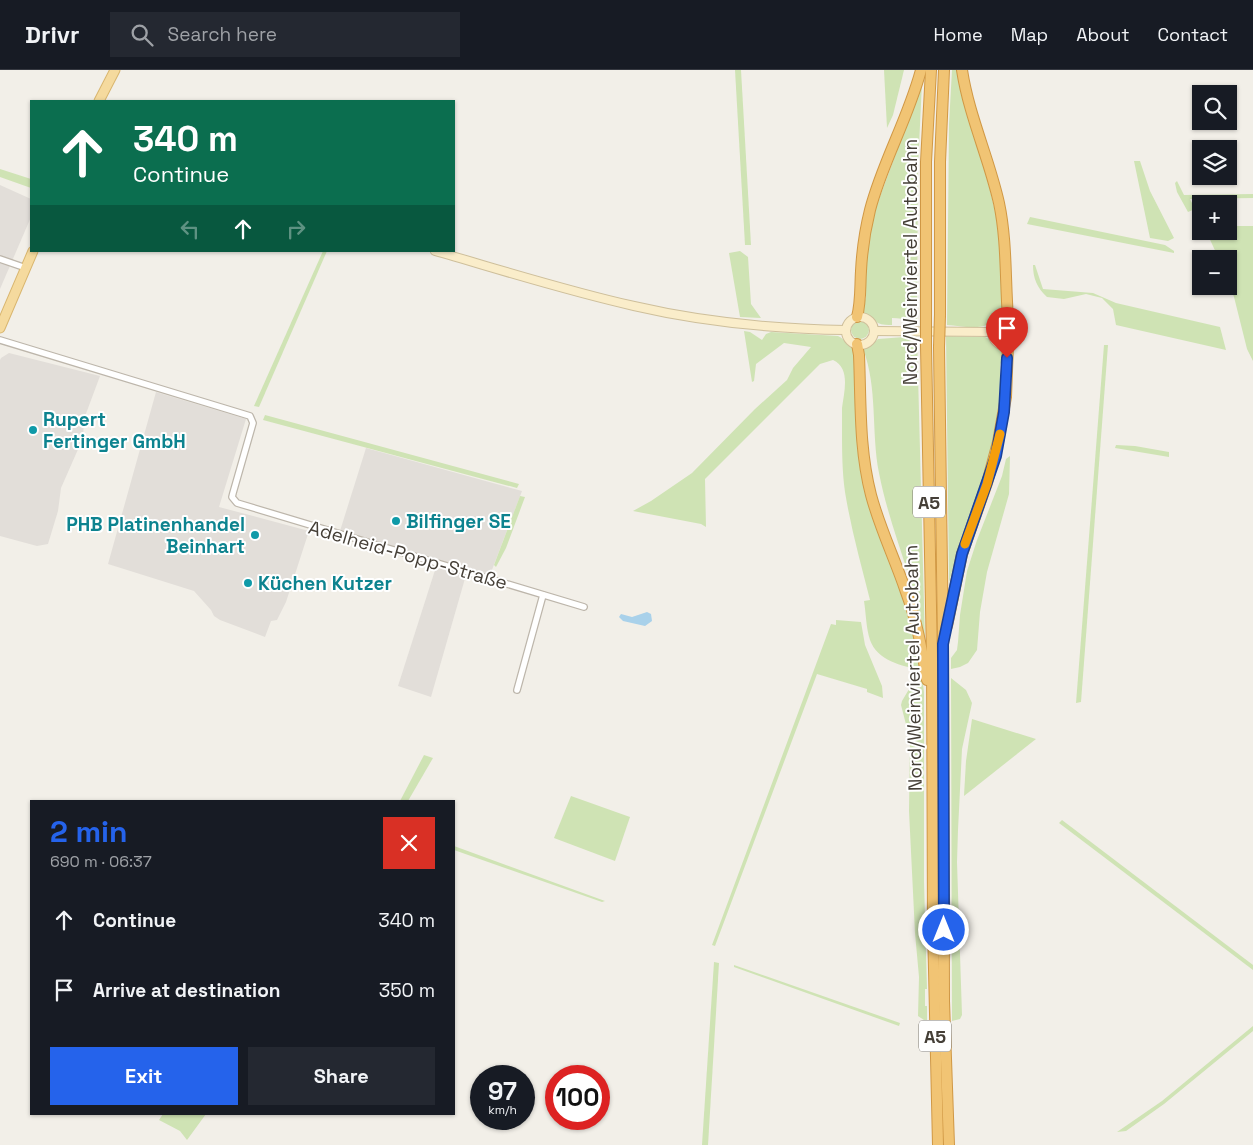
<!DOCTYPE html>
<meta charset="utf-8">
<style>
:root{--surface:#171b24;--page:#242831;--text:#f1f3f6;--muted:#9ea1a6;--line:#363941;--accent:#2563eb}
body{margin:0;font-family:"Space Grotesk",sans-serif;background:var(--page);color:var(--text);height:100vh;display:flex;flex-direction:column;font-size:19px;white-space:nowrap}
*{box-sizing:border-box;margin:0}
p{font-size:16px;color:var(--muted)}
.icon{flex:none;width:28px;height:28px;fill:none;stroke:currentColor;stroke-width:2;stroke-linecap:round;stroke-linejoin:round}
.map{position:relative;flex:1;overflow:hidden}
.details{position:absolute;left:30px;top:730px;width:425px;height:315px;display:flex;flex-direction:column;background:var(--surface);border-radius:0px;box-shadow:0 1px 4px #0004}
.details>*{flex:none}
.guide{position:absolute;left:30px;top:30px;width:425px;height:152px;border-radius:0px;box-shadow:0 1px 4px #0004;background:#0b6e4f;color:#fff;overflow:hidden}
.tools{position:absolute;left:1192px;top:15px;display:grid;gap:10px}
.tools a{display:grid;place-items:center;width:45px;height:45px;border-radius:0px;background:var(--surface);box-shadow:0 1px 4px #0004;font-size:25px}
.speed{position:absolute;left:470px;top:995px;display:flex;gap:10px;font-size:25px;font-weight:700;text-align:center}
.speed>*{display:grid;place-content:center;width:65px;height:65px;border-radius:50%;background:var(--surface);box-shadow:0 1px 4px #0004;line-height:1}
.speed small{font-size:12px;font-weight:400}
.speed .limit{border:8px solid #d22;background:#fff;color:#111}
.pin{position:absolute;display:grid;place-items:center;width:42px;height:42px;color:#fff;margin:-51px -21px;border-radius:50% 50% 50% 0;rotate:-45deg;box-shadow:0 0 5px #0007}
.pin .icon{rotate:45deg}
.me{position:absolute;width:55px;margin:-28px;rotate:0deg;stroke-linejoin:round;filter:drop-shadow(0 0 4px #0008)}
.turn{display:flex;align-items:center;gap:18px;height:105px;padding:0 20px;font-size:22px}
.turn .icon{width:65px;height:65px;stroke-width:2.5}
.turn b{display:block;font-size:35px;line-height:42px}
.lanes{display:flex;align-items:center;height:48px;padding:0 20px;background:#0003;justify-content:center;gap:25px;direction:ltr}
.lanes .off{opacity:.35}
.round{display:grid;place-items:center;flex:none;width:52px;height:52px;border-radius:0px;background:var(--page)}
.overview{display:flex;align-items:center;justify-content:space-between;height:85px;padding:0 20px}
h1{font-size:30px;font-weight:800;line-height:38px;color:var(--accent)}
.primary-button{display:flex;gap:10px;margin-top:auto;padding:10px 20px}
.primary-button a{flex:1;height:58px;border-radius:0px;background:var(--accent);color:#fff;font-size:20px;font-weight:800;line-height:58px;text-align:center}
.primary-button a+a{background:var(--page);color:var(--text)}
ul{padding:0;list-style:none}
li{display:flex;align-items:center;gap:15px;height:70px;padding:0 20px}
li div{flex:1}
li b{display:block;font-size:19px}
li em{font-style:normal}
header{display:flex;align-items:center;gap:30px;box-sizing:border-box;height:70px;padding:0 25px;background:var(--surface);border-bottom:1px solid var(--line)}
header strong{font-size:24px}
nav{display:flex;gap:28px;margin-inline-start:auto;font-size:18px}
.search{width:350px;height:45px;background:var(--page);display:flex;align-items:center;gap:12px;box-sizing:border-box;padding:0 18px;border-radius:0px;color:var(--muted);font-size:19px}
.map>svg:first-child{display:block}
.industrial{fill:#e2ded9}
.green{fill:#cfe3b4}
.water{fill:#a9d1ea}
.lines{fill:none;stroke-linecap:round;stroke-linejoin:round}
.street-casing{stroke:#bdb6ab;stroke-width:8}
.secondary-casing{stroke:#cebf9b;stroke-width:10}
.primary-casing{stroke:#d9b66f;stroke-width:11}
.highway-casing{stroke:#d09845;stroke-width:12}
.street{stroke:#fff;stroke-width:5.5}
.secondary{stroke:#faedca;stroke-width:8}
.primary{stroke:#f5da9e;stroke-width:9}
.highway{stroke:#f1c474;stroke-width:10}
.highway-bridge-casing{stroke:#d09845;stroke-width:12;stroke-linecap:butt}
.highway-bridge{stroke:#f1c474;stroke-width:10}
.route-casing{stroke:#184099;stroke-width:12}
.route{stroke:#2563eb;stroke-width:9}
.slow{stroke:#f59e0b;stroke-width:9}
.culture-dot{fill:#0f9aa8;stroke:#fff;stroke-width:2}
.labels{text-anchor:middle;dominant-baseline:central;stroke-width:4;stroke-linejoin:round;paint-order:stroke}
.shield{fill:#fff;stroke:#7d7973;stroke-width:1}
.shield-label{font-size:18px;font-weight:bold;fill:#453f37}
.street-label{font-size:19px;fill:#453f37;stroke:#fff}
.culture-label{font-size:19px;font-weight:bold;fill:#0d838f;stroke:#fff;text-anchor:start}
</style>
<header>
<strong>Drivr</strong>
<div class="search"><svg class="icon" aria-label="search" viewBox="0 0 24 24"><circle cx="10" cy="10" r="6"/><path d="M15 15l6 6"/></svg>Search here</div>
<nav><a>Home</a><a>Map</a><a>About</a><a>Contact</a></nav>
</header>
<div class="map">
<svg width="1253" height="1075" viewBox="0 0 1253 1075">
<rect width="100%" height="100%" fill="#f2efe8"/>
<!-- industrial -->
<g class="industrial">
<polygon points="0,115 31,129 31,147 0,219"/>
<polygon points="9,283 100,306 84,349 83,368 61,418 58,441 48,474 37,476 0,466 0,290 1,288"/>
<polygon points="156,322 246,349 219,437 309,461 286,532 277,550 271,551 265,567 220,550 214,546 211,540 194,521 108,494"/>
<polygon points="366,378 522,421 490,505 340,461"/>
<polygon points="436,497 466,505 431,627 398,616"/>
</g>
<!-- green -->
<g class="green">
<polygon points="735,0 741,0 751,175 745,175"/>
<polygon points="884,0 904,0 893,45 887,58"/>
<path d="M 952,0 L 957,0 C 965,47 984,90 994,137 C 1002,172 1002,208 1002,244 C 997,246 994,251 989,254 C 978,260 960,256 947,255 L 949,54 Z"/>
<path d="M 922,13 L 918,97 L 917,249 C 908,251 901,248 892,248 L 892,255 C 888,255 882,255 878,253 C 873,250 871,245 864,243 L 863,235 L 866,228 L 865,193 L 875,140 Z"/>
<polygon points="1134,91 1140,91 1150,121 1174,168 1168,171 1150,168"/>
<polygon points="0,99 31,109 31,118 0,107"/>
<polygon points="1177,111 1184,125 1253,124 1253,128 1190,129 1195,139 1188,142 1177,122 1175,113"/>
<polygon points="1030,147 1165,175 1174,181 1174,183 1027,154"/>
<polygon points="1229,156 1253,156 1253,291 1247,279 1234,227 1229,213 1229,189 1219,189 1206,161 1229,161"/>
<polygon points="323,181 327,181 259,337 254,336"/>
<polygon points="740,181 748,187 751,234 761,248 740,247 729,183"/>
<path d="M 1033,195 L 1035,195 L 1043,219 L 1093,223 L 1116,233 L 1220,257 L 1226,280 L 1116,255 L 1113,239 L 1102,228 L 1086,224 L 1064,229 L 1047,227 C 1037,218 1033,208 1033,195 Z"/>
<circle cx="860" cy="260" r="9"/>
<circle cx="1006" cy="261" r="9"/>
<path d="M 744,261 L 750,262 L 762,270 L 766,264 L 771,262 L 838,266 C 844,269 852,276 854,283 L 856,351 L 858,375 L 897,508 L 913,557 L 921,599 C 902,597 877,590 870,570 C 866,558 866,543 864,531 L 870,530 C 861,494 851,459 845,422 C 842,400 842,379 842,357 C 842,351 842,344 842,338 C 844,322 851,298 833,290 L 820,294 L 705,409 L 706,457 L 701,454 L 633,441 L 651,431 L 692,403 L 755,339 L 787,310 L 793,298 L 811,277 L 784,273 L 756,294 L 754,311 L 752,312 Z"/>
<path d="M 917,266 L 925,572 C 916,514 890,460 879,403 C 871,362 878,318 863,279 L 869,277 L 878,269 Z"/>
<path d="M 946,266 L 985,267 C 992,270 995,277 1003,279 L 1003,287 L 1000,295 L 1000,329 L 995,365 L 984,406 L 960,471 L 949,513 Z"/>
<polygon points="1104,275 1108,275 1081,632 1076,633"/>
<polygon points="265,345 519,414 517,418 263,350"/>
<polygon points="1116,375 1135,376 1169,382 1169,387 1115,378"/>
<polygon points="1010,386 1009,424 987,502 980,542 977,580 968,593 960,597 951,599 951,588 957,580 958,572 960,545 967,501 977,470 1002,406 1006,389"/>
<polygon points="520,426 525,427 506,478 496,497 494,495"/>
<polygon points="836,550 861,552 865,575 882,616 883,628 867,622 867,619 817,604 715,876 712,875 831,554 836,555"/>
<polygon points="918,607 922,607 924,622 924,812 927,919 925,919 925,936 927,936 927,952 918,946 919,907 915,863 909,741 910,670 901,635 902,631 915,609"/>
<polygon points="951,608 966,620 972,633 962,679 958,760 957,792 962,945 960,949 952,951"/>
<polygon points="972,649 1036,669 964,726 966,691"/>
<polygon points="424,685 433,688 408,731 400,731"/>
<polygon points="571,726 630,747 615,791 554,768"/>
<polygon points="1062,750 1253,895 1253,900 1059,753"/>
<polygon points="454,776 605,831 602,832 454,780"/>
<polygon points="714,892 719,893 708,1075 702,1075"/>
<polygon points="734,895 900,953 899,956 734,897"/>
<polygon points="1253,956 1253,961 1164,1034 1126,1061 1117,1062 1162,1031"/>
<polygon points="163,1044 206,1044 187,1070 180,1061 159,1050"/>
</g>
<!-- water -->
<polygon class="water" points="647,542 651,544 652,551 645,556 623,551 619,547 621,544 632,547"/>
<g class="lines">
<defs>
<g id="street">
<polyline points="0,189 26,198"/>
<polyline points="0,270 250,346 253,353 233,423 232,427 237,433 584,537"/>
<polyline points="517,620 543,525"/>
</g>
<g id="secondary">
<path d="M 435,181 C 501,200 567,221 634,236 C 703,252 774,259 846,260"/>
<circle cx="860" cy="261" r="14"/>
<circle cx="1006" cy="262" r="14"/>
<polyline points="874,261 993,262"/>
</g>
<g id="primary">
<polyline points="99,31 115,0"/>
<polyline points="0,258 33,181"/>
</g>
<g id="highway">
<path d="M 962,0 C 969,46 989,88 999,133 C 1007,171 1005,209 1008,248"/>
<polyline points="926,244 926,92 931,0"/>
<polyline points="940,245 940,92 944,0"/>
<path d="M 857,247 C 861,232 860,217 861,201 C 862,181 865,160 870,140 C 882,93 908,49 921,0"/>
<path d="M 857,274 L 859,285 C 861,333 859,379 871,425 C 880,459 895,489 906,522 C 917,551 922,580 927,610"/>
<polyline points="926,276 932,588 933,856 938,1075"/>
<polyline points="939,277 943,574 944,931 949,1075"/>
<polyline points="947,556 962,484 987,413 998,372 1006,327 1008,275"/>
</g>
</defs>
<!-- street casing -->
<use href="#street" class="street-casing"/>
<!-- secondary casing -->
<use href="#secondary" class="secondary-casing"/>
<!-- primary casing -->
<use href="#primary" class="primary-casing"/>
<!-- highway casing -->
<use href="#highway" class="highway-casing"/>
<!-- street -->
<use href="#street" class="street"/>
<!-- secondary -->
<use href="#secondary" class="secondary"/>
<!-- primary -->
<use href="#primary" class="primary"/>
<!-- highway -->
<use href="#highway" class="highway"/>
<defs>
<g id="highway-bridge">
<polyline points="926,276 926,244"/>
<polyline points="939,277 940,245"/>
</g>
</defs>
<!-- highway-bridge casing -->
<use href="#highway-bridge" class="highway-bridge-casing"/>
<!-- highway-bridge -->
<use href="#highway-bridge" class="highway-bridge"/>
</g>
<g class="lines">
<defs>
<polyline id="route" points="944,860 943,574 962,484 996,386 1004,342 1007,288"/>
</defs>
<!-- route casing -->
<use href="#route" class="route-casing"/>
<!-- route -->
<use href="#route" class="route"/>
<!-- slow -->
<polyline class="slow" points="965,474 987,414 1000,364"/>
</g>
<!-- markers -->
<g class="culture-dot">
<circle cx="33" cy="360" r="5"/>
<circle cx="396" cy="451" r="5"/>
<circle cx="255" cy="465" r="5"/>
<circle cx="248" cy="513" r="5"/>
</g>
<g class="labels">
<!-- shield labels -->
<g class="shield">
<rect x="913" y="416.5" width="32" height="31" rx="4"/>
<rect x="919" y="950.5" width="32" height="31" rx="4"/>
</g>
<g class="shield-label">
<text x="929" y="432">A5</text>
<text x="935" y="966">A5</text>
</g>
<!-- street labels -->
<g class="street-label">
<text transform="translate(910 192) rotate(-90)">Nord/Weinviertel Autobahn</text>
<text transform="translate(408 485) rotate(16)">Adelheid-Popp-Straße</text>
<text transform="translate(913 598) rotate(-91)">Nord/Weinviertel Autobahn</text>
</g>
<!-- culture labels -->
<g class="culture-label">
<text x="43" y="349">Rupert<tspan x="43" dy="22">Fertinger GmbH</tspan></text>
<text x="406" y="451">Bilfinger SE</text>
<text x="245" y="454" text-anchor="end">PHB Platinenhandel<tspan x="245" dy="22">Beinhart</tspan></text>
<text x="258" y="513">Küchen Kutzer</text>
</g>
</g>
</svg>
<div class="tools">
<a><svg class="icon" aria-label="search" viewBox="0 0 24 24"><circle cx="10" cy="10" r="6"/><path d="M15 15l6 6"/></svg></a>
<a><svg class="icon" aria-label="layers" viewBox="0 0 24 24"><path d="M12 4l9 5-9 5-9-5zM3 14l9 5 9-5"/></svg></a>
<a>+</a>
<a>−</a>
</div>
<div class="speed"><div>97<small>km/h</small></div><div class="limit">100</div></div>
<div class="pin" style="left:1007px;top:288px;background:#d93025"><svg class="icon" aria-label="arrive" viewBox="0 0 24 24"><path d="M6 21V4h12l-3 4 3 4H6"/></svg></div>
<svg class="me" style="left:944px;top:860px" viewBox="-20 -20 40 40"><circle r="17" fill="#2563eb" stroke="#fff" stroke-width="3"/><path d="M0-11L8 9 0 5-8 9z" fill="#fff"/></svg>
<div class="guide">
<div class="turn"><svg class="icon" aria-label="ahead" viewBox="0 0 24 24"><path d="M12 20V5M6 11l6-6 6 6"/></svg><div><b>340 m</b>Continue</div></div>
<div class="lanes"><svg class="icon off" aria-label="left" viewBox="0 0 24 24"><path d="M17 20v-9H6M10 6l-5 5 5 5"/></svg><svg class="icon" aria-label="ahead" viewBox="0 0 24 24"><path d="M12 20V5M6 11l6-6 6 6"/></svg><svg class="icon off" aria-label="right" viewBox="0 0 24 24"><path d="M7 20v-9h11M14 6l5 5-5 5"/></svg></div>
</div>
<section class="details">
<div class="overview"><div><h1>2 min</h1><p>690 m · 06:37</p></div><a class="round" style="background:#d93025;color:#fff"><svg class="icon" aria-label="close" viewBox="0 0 24 24"><path d="M6 6l12 12M18 6L6 18"/></svg></a></div>
<ul>
<li><svg class="icon" aria-label="ahead" viewBox="0 0 24 24"><path d="M12 20V5M6 11l6-6 6 6"/></svg><div><b>Continue</b></div><em>340 m</em></li>
<li><svg class="icon" aria-label="arrive" viewBox="0 0 24 24"><path d="M6 21V4h12l-3 4 3 4H6"/></svg><div><b>Arrive at destination</b></div><em>350 m</em></li>
</ul>
<div class="primary-button"><a>Exit</a><a>Share</a></div>
</section>
</div>
